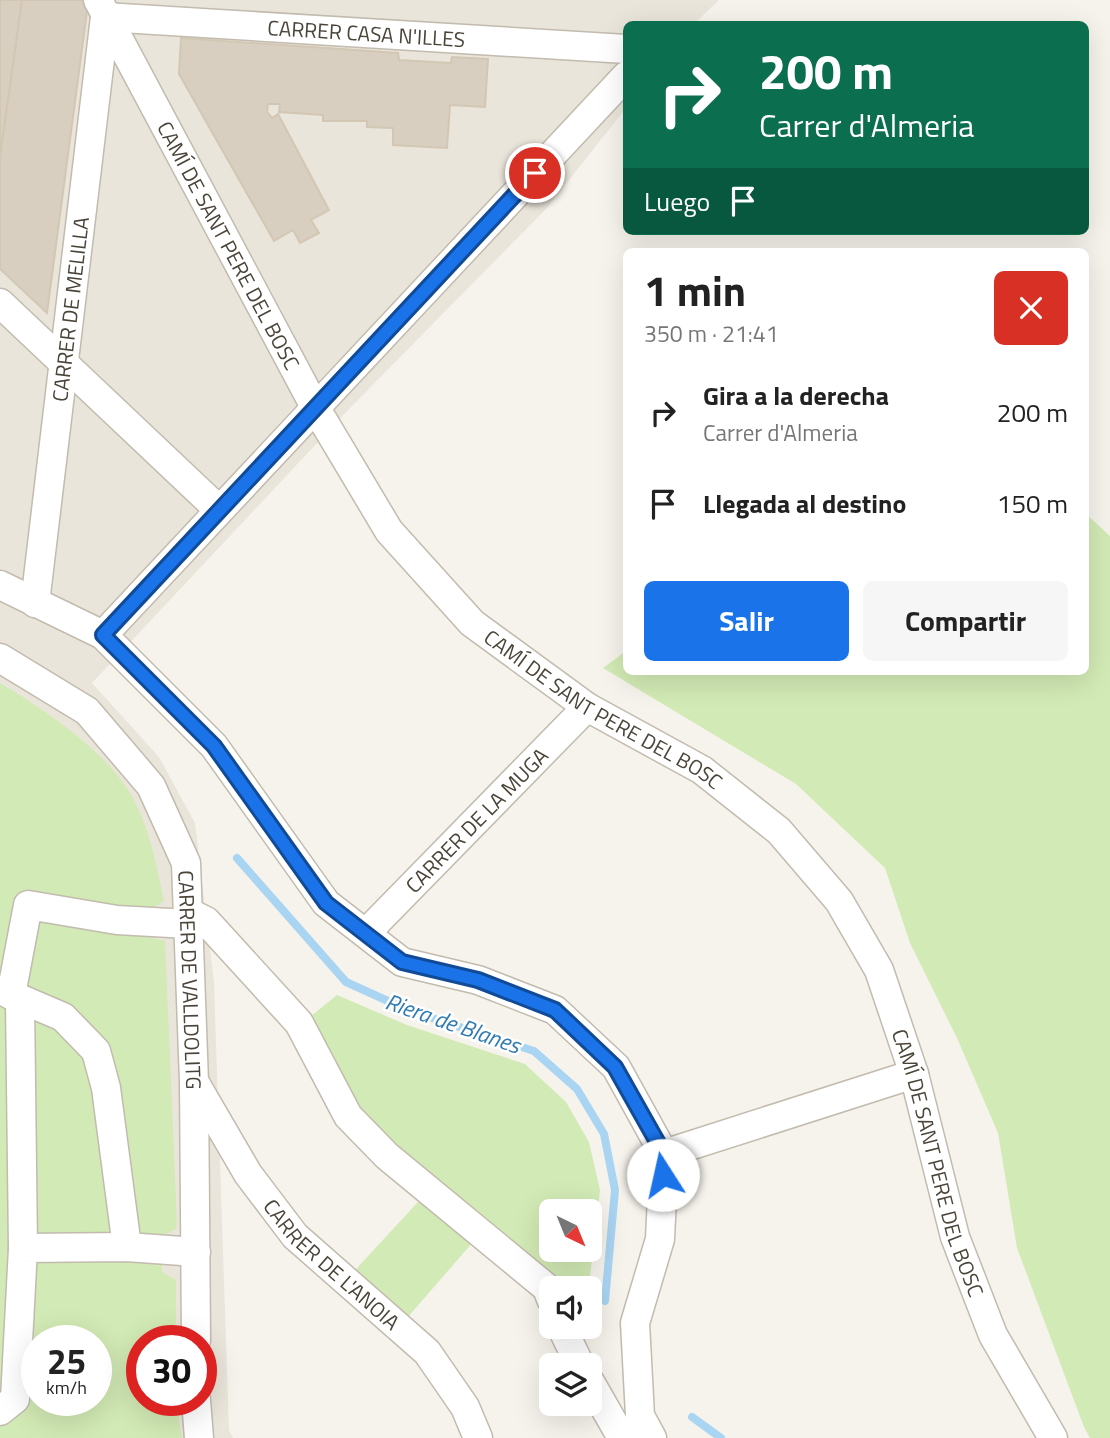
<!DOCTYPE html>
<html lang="es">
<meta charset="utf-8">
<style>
:root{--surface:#fff;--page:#f6f6f6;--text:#222;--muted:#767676;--accent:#1a73e8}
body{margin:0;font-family:"Titillium Web",sans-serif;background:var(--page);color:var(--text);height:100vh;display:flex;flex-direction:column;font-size:26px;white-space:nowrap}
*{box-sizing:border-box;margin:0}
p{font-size:23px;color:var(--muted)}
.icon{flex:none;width:38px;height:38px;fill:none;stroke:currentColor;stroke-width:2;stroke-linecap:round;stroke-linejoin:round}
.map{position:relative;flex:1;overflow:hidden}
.sheet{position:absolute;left:623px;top:248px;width:466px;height:427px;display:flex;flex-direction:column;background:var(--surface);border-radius:10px;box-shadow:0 7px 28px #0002}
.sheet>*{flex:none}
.banner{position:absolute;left:623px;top:21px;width:466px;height:214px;border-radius:10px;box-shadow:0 7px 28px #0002;background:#0b6e4f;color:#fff;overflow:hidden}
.needle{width:46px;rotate:137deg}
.buttons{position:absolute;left:539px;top:1199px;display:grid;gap:14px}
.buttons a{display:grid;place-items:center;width:63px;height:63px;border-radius:10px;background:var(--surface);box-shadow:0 7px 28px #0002;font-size:35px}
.speed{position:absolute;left:21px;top:1325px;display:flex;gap:14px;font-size:35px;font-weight:700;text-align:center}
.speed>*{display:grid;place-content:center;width:91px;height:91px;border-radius:50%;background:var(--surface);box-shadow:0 7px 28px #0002;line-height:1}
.speed small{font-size:18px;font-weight:400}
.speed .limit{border:10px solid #d22;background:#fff;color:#111}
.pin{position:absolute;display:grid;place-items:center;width:60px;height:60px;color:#fff;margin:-30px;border:4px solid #fff;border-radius:50%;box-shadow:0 2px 7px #0007}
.me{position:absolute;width:77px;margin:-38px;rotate:350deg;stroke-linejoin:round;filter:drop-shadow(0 0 5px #0008)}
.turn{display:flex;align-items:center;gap:24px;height:147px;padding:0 21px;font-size:32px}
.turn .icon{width:91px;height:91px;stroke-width:2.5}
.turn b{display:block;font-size:49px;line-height:60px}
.then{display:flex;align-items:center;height:66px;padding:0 21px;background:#0003;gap:14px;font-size:26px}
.round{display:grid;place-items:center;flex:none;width:74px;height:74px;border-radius:10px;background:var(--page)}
.summary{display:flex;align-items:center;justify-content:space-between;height:119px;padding:0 21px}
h1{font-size:42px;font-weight:700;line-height:52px}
.cta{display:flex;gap:14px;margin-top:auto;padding:14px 21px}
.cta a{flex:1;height:80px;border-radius:10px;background:var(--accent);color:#fff;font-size:28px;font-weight:700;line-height:80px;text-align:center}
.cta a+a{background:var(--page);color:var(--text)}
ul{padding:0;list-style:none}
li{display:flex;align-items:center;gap:21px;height:91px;padding:0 21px}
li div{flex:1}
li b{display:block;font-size:26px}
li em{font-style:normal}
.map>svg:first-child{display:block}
.residential{fill:#eae5da;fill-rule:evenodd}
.green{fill:#d2eab5;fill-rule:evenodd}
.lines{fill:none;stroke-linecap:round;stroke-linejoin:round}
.stream{stroke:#a9d4f2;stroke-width:8}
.building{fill:#d8cfc1;stroke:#d3c7b4;stroke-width:2}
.minor-casing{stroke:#c2bbae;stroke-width:31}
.minor{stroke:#fff;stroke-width:28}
.route-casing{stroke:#114b97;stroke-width:18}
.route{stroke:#1a73e8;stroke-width:12}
.labels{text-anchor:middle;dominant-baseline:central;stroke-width:5;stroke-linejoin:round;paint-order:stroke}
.street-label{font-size:21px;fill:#4b4439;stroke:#fff}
.water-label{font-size:23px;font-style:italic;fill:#2e7ab2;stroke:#fff}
</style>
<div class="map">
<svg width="1110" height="1438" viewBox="0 0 1110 1438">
<rect width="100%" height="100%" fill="#f6f3ec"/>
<!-- residential -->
<path class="residential" d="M 0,0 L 719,0 L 694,24 L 626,24 L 626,108 L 546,209 L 350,408 L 92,683 L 159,757 L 195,823 L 214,982 L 229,1430 L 233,1438 L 0,1438 ZM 37,1340 L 96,1340 L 96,1400 L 37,1400 ZM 142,1340 L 201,1340 L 201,1400 L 142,1400 Z"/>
<!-- green -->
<g class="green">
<polygon points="1085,513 1110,536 1110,1438 1090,1438 1084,1427 1017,1248 998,1133 957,1038 910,943 885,868 796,784 603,668 626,651 626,672 1085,672"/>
<path d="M 0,683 C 45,710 113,755 136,804 C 151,835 157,868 164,901 L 143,914 L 145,936 L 165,941 L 177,1224 L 176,1229 L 162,1236 L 162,1272 L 176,1280 L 176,1340 L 142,1340 L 142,1400 L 176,1400 L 182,1438 L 0,1438 ZM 37,1340 L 96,1340 L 96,1400 L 37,1400 Z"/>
<path d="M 337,995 L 407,1025 L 525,1064 L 566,1102 L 589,1142 L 600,1190 L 589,1285 L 550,1284 L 351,1113 L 305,1021 ZM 551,1211 L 590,1211 L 590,1250 L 551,1250 Z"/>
<polygon points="429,1190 479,1235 401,1325 347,1279"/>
</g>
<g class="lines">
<!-- stream -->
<g class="stream">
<polyline points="237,858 346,982 410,1011 534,1051 577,1089 604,1134 615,1190 605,1301"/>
<polyline points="692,1417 721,1438"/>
</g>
</g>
<!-- building -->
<g class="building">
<polygon points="0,0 22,0 0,158"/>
<polygon points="22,0 83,0 87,11 47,313 0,269 0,158"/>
<polygon points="181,38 398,53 399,60 451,63 452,57 488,59 485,107 450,105 447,148 393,145 393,128 367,127 367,121 323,121 323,115 279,112 280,104 268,104 267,112 272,118 278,114 329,210 311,220 319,233 300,243 293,230 274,241 179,74"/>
</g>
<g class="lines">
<defs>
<g id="minor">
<path id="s1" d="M 98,0 L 315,407 L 389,531 L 472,623 L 587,707 L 702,770 L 779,831 L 839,901 L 879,970 L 914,1074 L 955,1237 L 993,1335 L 1053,1438"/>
<polyline points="0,303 219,510"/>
<polyline points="0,585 103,635 214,746 326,903 402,962 478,980 555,1010 616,1067 664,1154 660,1239 635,1323 640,1416 652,1438"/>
<path id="s2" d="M 35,603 L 105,17 L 626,49"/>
<polyline points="103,635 626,76"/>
<path id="s3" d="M 0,658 L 87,711 L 151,786 L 186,863 L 194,1082 L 196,1340"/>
<polyline points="188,912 206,921 299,1023 348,1116 387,1156 547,1288 551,1299"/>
<path id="s4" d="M 366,933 L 587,707"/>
<polyline points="0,990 63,1017 96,1051 106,1088 127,1247"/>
<polyline points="11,995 28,905 117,920 188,924"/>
<polyline points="20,1000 23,1248"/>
<path id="s5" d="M 195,1083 L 248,1174 L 295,1236 L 427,1352 L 465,1407 L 478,1438"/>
<polyline points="664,1154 914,1074"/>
<polyline points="561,1326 580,1365"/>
<polyline points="590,1382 622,1438"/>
<polyline points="196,1400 199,1438"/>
<polyline points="0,1411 15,1399 23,1248 127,1247 196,1252"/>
</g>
</defs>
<!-- minor casing -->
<use href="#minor" class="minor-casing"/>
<!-- minor -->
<use href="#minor" class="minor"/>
</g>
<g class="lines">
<defs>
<polyline id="route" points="535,173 103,635 214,746 326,903 402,962 478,980 555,1010 615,1067 664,1154 663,1175"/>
</defs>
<!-- route casing -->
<use href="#route" class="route-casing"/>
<!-- route -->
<use href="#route" class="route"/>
</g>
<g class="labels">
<!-- street labels -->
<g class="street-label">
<text stroke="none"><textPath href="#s2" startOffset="852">CARRER CASA N'ILLES</textPath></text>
<text stroke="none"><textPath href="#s1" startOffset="278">CAMÍ DE SANT PERE DEL BOSC</textPath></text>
<text stroke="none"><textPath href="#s2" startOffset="296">CARRER DE MELILLA</textPath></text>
<text stroke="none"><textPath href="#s1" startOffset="887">CAMÍ DE SANT PERE DEL BOSC</textPath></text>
<text stroke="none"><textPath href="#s4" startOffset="158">CARRER DE LA MUGA</textPath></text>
<text stroke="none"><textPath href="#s3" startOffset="402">CARRER DE VALLDOLITG</textPath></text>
<text stroke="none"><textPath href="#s1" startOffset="1475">CAMÍ DE SANT PERE DEL BOSC</textPath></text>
<text stroke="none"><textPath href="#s5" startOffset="229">CARRER DE L'ANOIA</textPath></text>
</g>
<!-- water labels -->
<g class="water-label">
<text transform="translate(453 1023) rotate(19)">Riera de Blanes</text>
</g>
</g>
</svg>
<div class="buttons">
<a><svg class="needle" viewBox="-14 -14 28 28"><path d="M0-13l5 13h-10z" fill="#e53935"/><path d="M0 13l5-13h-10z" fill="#767676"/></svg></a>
<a><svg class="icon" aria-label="sound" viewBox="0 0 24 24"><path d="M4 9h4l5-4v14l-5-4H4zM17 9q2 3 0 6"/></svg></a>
<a><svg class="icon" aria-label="layers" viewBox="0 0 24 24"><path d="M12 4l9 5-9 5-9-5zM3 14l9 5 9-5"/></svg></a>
</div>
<div class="speed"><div>25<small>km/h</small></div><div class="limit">30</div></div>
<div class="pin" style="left:535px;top:173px;background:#d93025"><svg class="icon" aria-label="arrive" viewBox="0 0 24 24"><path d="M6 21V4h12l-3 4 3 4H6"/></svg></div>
<svg class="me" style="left:663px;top:1175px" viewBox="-20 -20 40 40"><circle r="19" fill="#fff"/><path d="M0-13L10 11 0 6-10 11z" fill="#1a73e8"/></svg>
<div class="banner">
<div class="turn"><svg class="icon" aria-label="right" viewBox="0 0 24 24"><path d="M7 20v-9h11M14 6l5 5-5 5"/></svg><div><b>200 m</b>Carrer d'Almeria</div></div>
<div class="then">Luego<svg class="icon" aria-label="arrive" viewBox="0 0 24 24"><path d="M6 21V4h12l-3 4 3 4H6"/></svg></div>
</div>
<section class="sheet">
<div class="summary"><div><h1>1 min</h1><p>350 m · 21:41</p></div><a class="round" style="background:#d93025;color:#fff"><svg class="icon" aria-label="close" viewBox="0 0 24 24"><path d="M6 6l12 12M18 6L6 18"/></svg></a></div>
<ul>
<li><svg class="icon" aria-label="right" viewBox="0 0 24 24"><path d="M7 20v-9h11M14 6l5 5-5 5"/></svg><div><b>Gira a la derecha</b><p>Carrer d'Almeria</p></div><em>200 m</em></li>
<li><svg class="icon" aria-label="arrive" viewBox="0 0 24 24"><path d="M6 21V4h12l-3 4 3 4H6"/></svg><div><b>Llegada al destino</b></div><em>150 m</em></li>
</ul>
<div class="cta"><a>Salir</a><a>Compartir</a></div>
</section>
</div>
